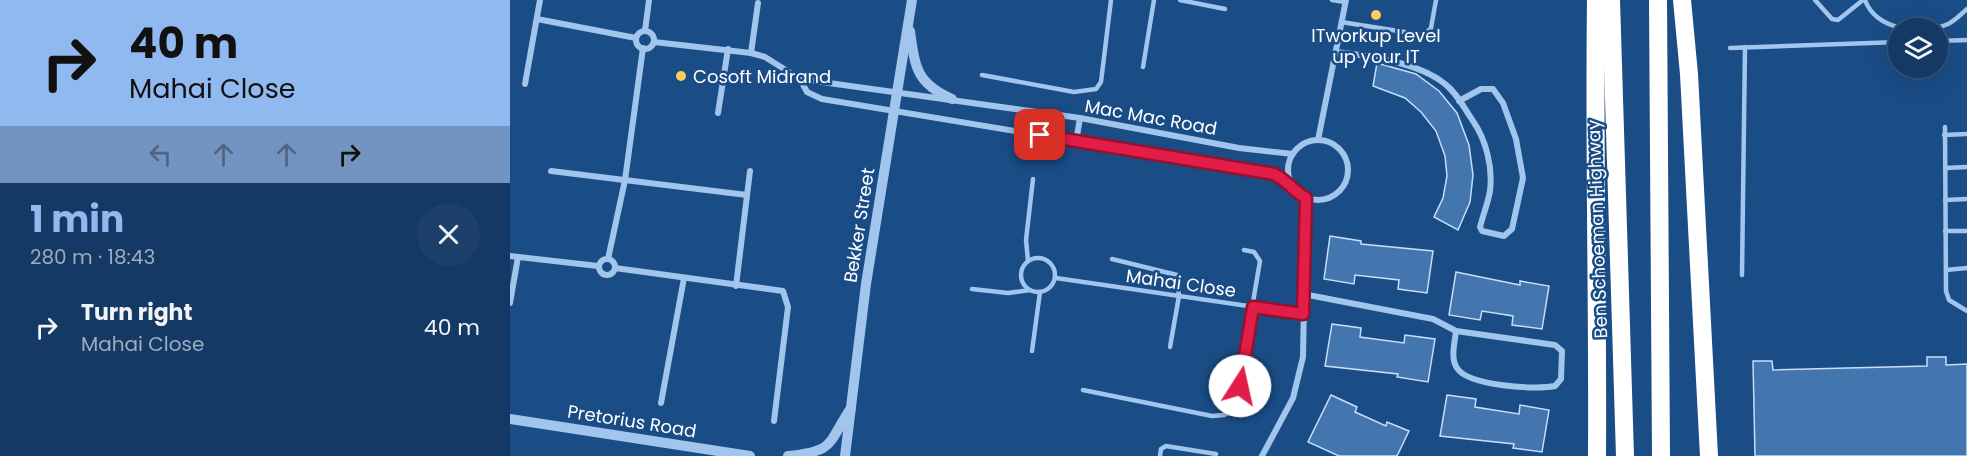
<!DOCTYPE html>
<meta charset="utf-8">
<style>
:root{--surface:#143964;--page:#1d406a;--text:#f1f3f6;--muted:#9dacbf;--line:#335378;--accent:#90b9f0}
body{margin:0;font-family:Poppins,sans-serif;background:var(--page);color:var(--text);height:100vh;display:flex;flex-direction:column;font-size:22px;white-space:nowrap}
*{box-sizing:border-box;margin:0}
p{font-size:20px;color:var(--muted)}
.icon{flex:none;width:33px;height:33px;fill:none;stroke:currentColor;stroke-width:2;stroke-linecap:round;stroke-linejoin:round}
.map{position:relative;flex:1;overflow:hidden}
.drawer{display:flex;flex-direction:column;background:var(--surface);width:510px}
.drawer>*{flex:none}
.guide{background:#90b9f0;color:#111;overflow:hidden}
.tools{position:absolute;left:1378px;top:18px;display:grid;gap:12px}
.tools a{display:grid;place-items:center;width:60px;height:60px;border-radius:50%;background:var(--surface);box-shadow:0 6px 24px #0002,0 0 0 2px var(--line);font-size:30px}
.pin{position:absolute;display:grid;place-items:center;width:51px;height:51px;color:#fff;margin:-26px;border-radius:12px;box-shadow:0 3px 9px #0006}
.me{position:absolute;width:66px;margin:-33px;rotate:10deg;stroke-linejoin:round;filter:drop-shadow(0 0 4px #0008)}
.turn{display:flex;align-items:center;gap:21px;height:126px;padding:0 30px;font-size:27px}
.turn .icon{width:78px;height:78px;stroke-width:2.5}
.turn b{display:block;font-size:42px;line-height:51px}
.lanes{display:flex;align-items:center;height:57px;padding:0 30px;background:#0003;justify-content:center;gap:30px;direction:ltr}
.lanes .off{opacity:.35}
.round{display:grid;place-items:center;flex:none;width:63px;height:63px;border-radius:32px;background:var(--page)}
.overview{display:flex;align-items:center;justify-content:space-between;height:102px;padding:0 30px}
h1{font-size:36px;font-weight:700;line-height:45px;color:var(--accent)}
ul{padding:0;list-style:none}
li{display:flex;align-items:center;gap:18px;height:84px;padding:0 30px}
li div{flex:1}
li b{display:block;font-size:22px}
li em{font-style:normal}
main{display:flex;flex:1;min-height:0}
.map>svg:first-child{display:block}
.building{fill:#4376af;stroke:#c6def9;stroke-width:1.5}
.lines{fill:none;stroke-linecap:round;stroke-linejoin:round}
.service{stroke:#a1c5ec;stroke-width:4.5}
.minor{stroke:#a1c5ec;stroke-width:6}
.tertiary{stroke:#a1c5ec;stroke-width:10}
.motorway{stroke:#fff;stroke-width:18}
.route-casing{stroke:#92132f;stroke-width:15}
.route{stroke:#e11d48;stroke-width:10}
.poi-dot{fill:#fecb5d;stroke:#1a4c86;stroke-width:2}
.labels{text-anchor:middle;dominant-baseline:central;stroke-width:5;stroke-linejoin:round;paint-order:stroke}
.poi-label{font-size:18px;fill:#fff;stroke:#1a4c86}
.street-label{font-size:18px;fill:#fff;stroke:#1a4c86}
</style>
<main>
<section class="drawer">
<div class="guide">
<div class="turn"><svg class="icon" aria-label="right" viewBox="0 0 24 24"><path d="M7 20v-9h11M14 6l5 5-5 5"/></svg><div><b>40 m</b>Mahai Close</div></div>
<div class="lanes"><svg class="icon off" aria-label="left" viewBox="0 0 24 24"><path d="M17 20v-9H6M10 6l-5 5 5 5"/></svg><svg class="icon off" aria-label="ahead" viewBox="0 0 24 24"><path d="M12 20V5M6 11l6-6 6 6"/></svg><svg class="icon off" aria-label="ahead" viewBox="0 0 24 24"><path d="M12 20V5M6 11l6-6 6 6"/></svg><svg class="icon" aria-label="right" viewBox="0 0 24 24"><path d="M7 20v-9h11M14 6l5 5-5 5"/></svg></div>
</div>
<div class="overview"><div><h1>1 min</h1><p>280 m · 18:43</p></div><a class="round"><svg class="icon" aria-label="close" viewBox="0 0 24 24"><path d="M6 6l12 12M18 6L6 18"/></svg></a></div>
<ul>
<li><svg class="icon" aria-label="right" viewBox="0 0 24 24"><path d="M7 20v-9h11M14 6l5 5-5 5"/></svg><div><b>Turn right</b><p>Mahai Close</p></div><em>40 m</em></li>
</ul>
</section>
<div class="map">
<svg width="1457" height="456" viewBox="0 0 1457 456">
<rect width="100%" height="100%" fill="#1a4c86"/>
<!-- building -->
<g class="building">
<polygon points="867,63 906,74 929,91 947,113 959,145 963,175 960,202 948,230 924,217 933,198 937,176 935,156 926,131 911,112 895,98 863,86"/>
<polygon points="820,236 851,241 851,244 923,251 917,293 888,289 889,280 845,275 844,284 814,279"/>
<polygon points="946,272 1010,285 1010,281 1039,286 1032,329 1002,325 1003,316 972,311 970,320 939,315"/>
<polygon points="822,324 851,328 850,337 894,343 895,335 925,339 918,382 887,377 888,374 815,366"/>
<polygon points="1417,357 1436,357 1436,365 1457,364 1457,456 1245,456 1243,361 1262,361 1263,370 1417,366"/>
<polygon points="821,395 847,407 845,412 876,426 877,422 899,431 887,456 829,456 798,442"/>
<polygon points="937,395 966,399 965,407 1009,414 1010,405 1039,410 1032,452 1003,448 1004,444 930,436"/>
</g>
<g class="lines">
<!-- service -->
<g class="service">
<polyline points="670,0 715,9"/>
<polyline points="822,0 835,2"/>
<polyline points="1305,0 1322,19 1328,20 1353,0"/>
<path d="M 1355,0 C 1366,30 1411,36 1438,24 C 1445,21 1451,14 1457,9"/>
<polyline points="831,22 914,35 921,28 926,0"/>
<polyline points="1428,41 1457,40"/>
<polyline points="1220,48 1389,42"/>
<polyline points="633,67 644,0"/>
<polyline points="472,75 564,92 586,89 591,82 601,0"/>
<polyline points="1435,127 1436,291 1439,300 1457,311"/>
<polyline points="1434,135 1457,134"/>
<polyline points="1435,168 1457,167"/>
<polyline points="1435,200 1457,199"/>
<polyline points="1435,231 1457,231"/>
<circle cx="528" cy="275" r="17"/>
<polyline points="602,259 667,275 669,296 660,347"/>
<polyline points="518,261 516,240 523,179"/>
<polyline points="1436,270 1457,268"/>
<polyline points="1232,275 1235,47"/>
<polyline points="546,278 793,314"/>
<polyline points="462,289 498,293 520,290"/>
<polyline points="522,351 530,292"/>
<polyline points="573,390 702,416 714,415 725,408 750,261 744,252 734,250"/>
<polyline points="650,456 651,449 656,446 706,454"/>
</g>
<!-- minor -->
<g class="minor">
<polyline points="27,19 126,38"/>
<polyline points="135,31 139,0"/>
<circle cx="135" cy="40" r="9"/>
<polyline points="144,42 241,53 255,57 290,79 570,118 729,148 783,154"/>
<path d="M 825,52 C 857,55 910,63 935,84 C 947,93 954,108 963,121 C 976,140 983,167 980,191 C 978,203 973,215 970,227 L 972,231 L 994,236 L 1002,229 L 1013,178 L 1006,139 L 993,103 L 983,89 L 971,89 L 949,101"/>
<polyline points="241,53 248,3"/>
<polyline points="290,79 297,92 312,99 764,174 780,182"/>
<polyline points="15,84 30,0"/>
<polyline points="208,113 218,49"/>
<circle cx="808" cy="170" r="30"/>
<polyline points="808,140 836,0"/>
<polyline points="566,142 570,118"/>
<polyline points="41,171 237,195"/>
<polyline points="0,256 88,266"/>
<circle cx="97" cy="267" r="8"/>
<polyline points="98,259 115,180 133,48"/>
<polyline points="105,268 273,291 278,307 264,421"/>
<polyline points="226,286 240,171"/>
<path d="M 793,294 L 923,319 L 946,331 L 1045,345 L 1052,351 L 1051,379 L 1045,386 C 1026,390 958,386 947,368 C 940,358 945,342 946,331"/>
<polyline points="0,303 8,257"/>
<polyline points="151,403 174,278"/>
<polyline points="752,456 783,398 793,357 796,198"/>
</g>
<!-- tertiary -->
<g class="tertiary">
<path d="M 400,31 C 405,67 406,83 442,99"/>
<polyline points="0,419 240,456"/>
<path d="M 278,456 C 326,451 317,444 341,408"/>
<polyline points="335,456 356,284 402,0"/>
</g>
<!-- motorway -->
<g class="motorway">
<path d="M 1086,0 C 1084,152 1088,304 1087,456"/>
<polyline points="1101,0 1115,456"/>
<polyline points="1148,0 1151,456"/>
<polyline points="1172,0 1179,74 1199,456"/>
</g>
</g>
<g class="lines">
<defs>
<path id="route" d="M 530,135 L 764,174 C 778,181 783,191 796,198 L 793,314 L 743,307 L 730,386"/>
</defs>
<!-- route casing -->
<use href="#route" class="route-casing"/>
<!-- route -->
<use href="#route" class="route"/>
</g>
<!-- markers -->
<g class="poi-dot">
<circle cx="866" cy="15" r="6"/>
<circle cx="171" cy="76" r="6"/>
</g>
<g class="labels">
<!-- poi labels -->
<g class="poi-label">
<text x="866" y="35">ITworkup Level<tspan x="866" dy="21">up your IT</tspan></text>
<text x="183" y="76" text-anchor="start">Cosoft Midrand</text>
</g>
<!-- street labels -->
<g class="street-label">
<text transform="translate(641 117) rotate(10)">Mac Mac Road</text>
<text transform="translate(349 225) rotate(-81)">Bekker Street</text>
<text transform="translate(1087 229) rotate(-92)">Ben Schoeman Highway</text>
<text transform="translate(671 283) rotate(8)">Mahai Close</text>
<text transform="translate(122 421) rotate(9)">Pretorius Road</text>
</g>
</g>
</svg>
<div class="tools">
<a><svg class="icon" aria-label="layers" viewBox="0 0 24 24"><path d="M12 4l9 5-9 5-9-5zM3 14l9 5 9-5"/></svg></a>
</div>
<div class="pin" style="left:530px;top:135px;background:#d93025"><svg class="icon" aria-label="arrive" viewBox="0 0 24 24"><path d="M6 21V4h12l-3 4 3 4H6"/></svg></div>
<svg class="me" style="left:730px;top:386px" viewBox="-20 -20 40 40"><circle r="19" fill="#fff"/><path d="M0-13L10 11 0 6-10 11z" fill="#e11d48"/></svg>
</div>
</main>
